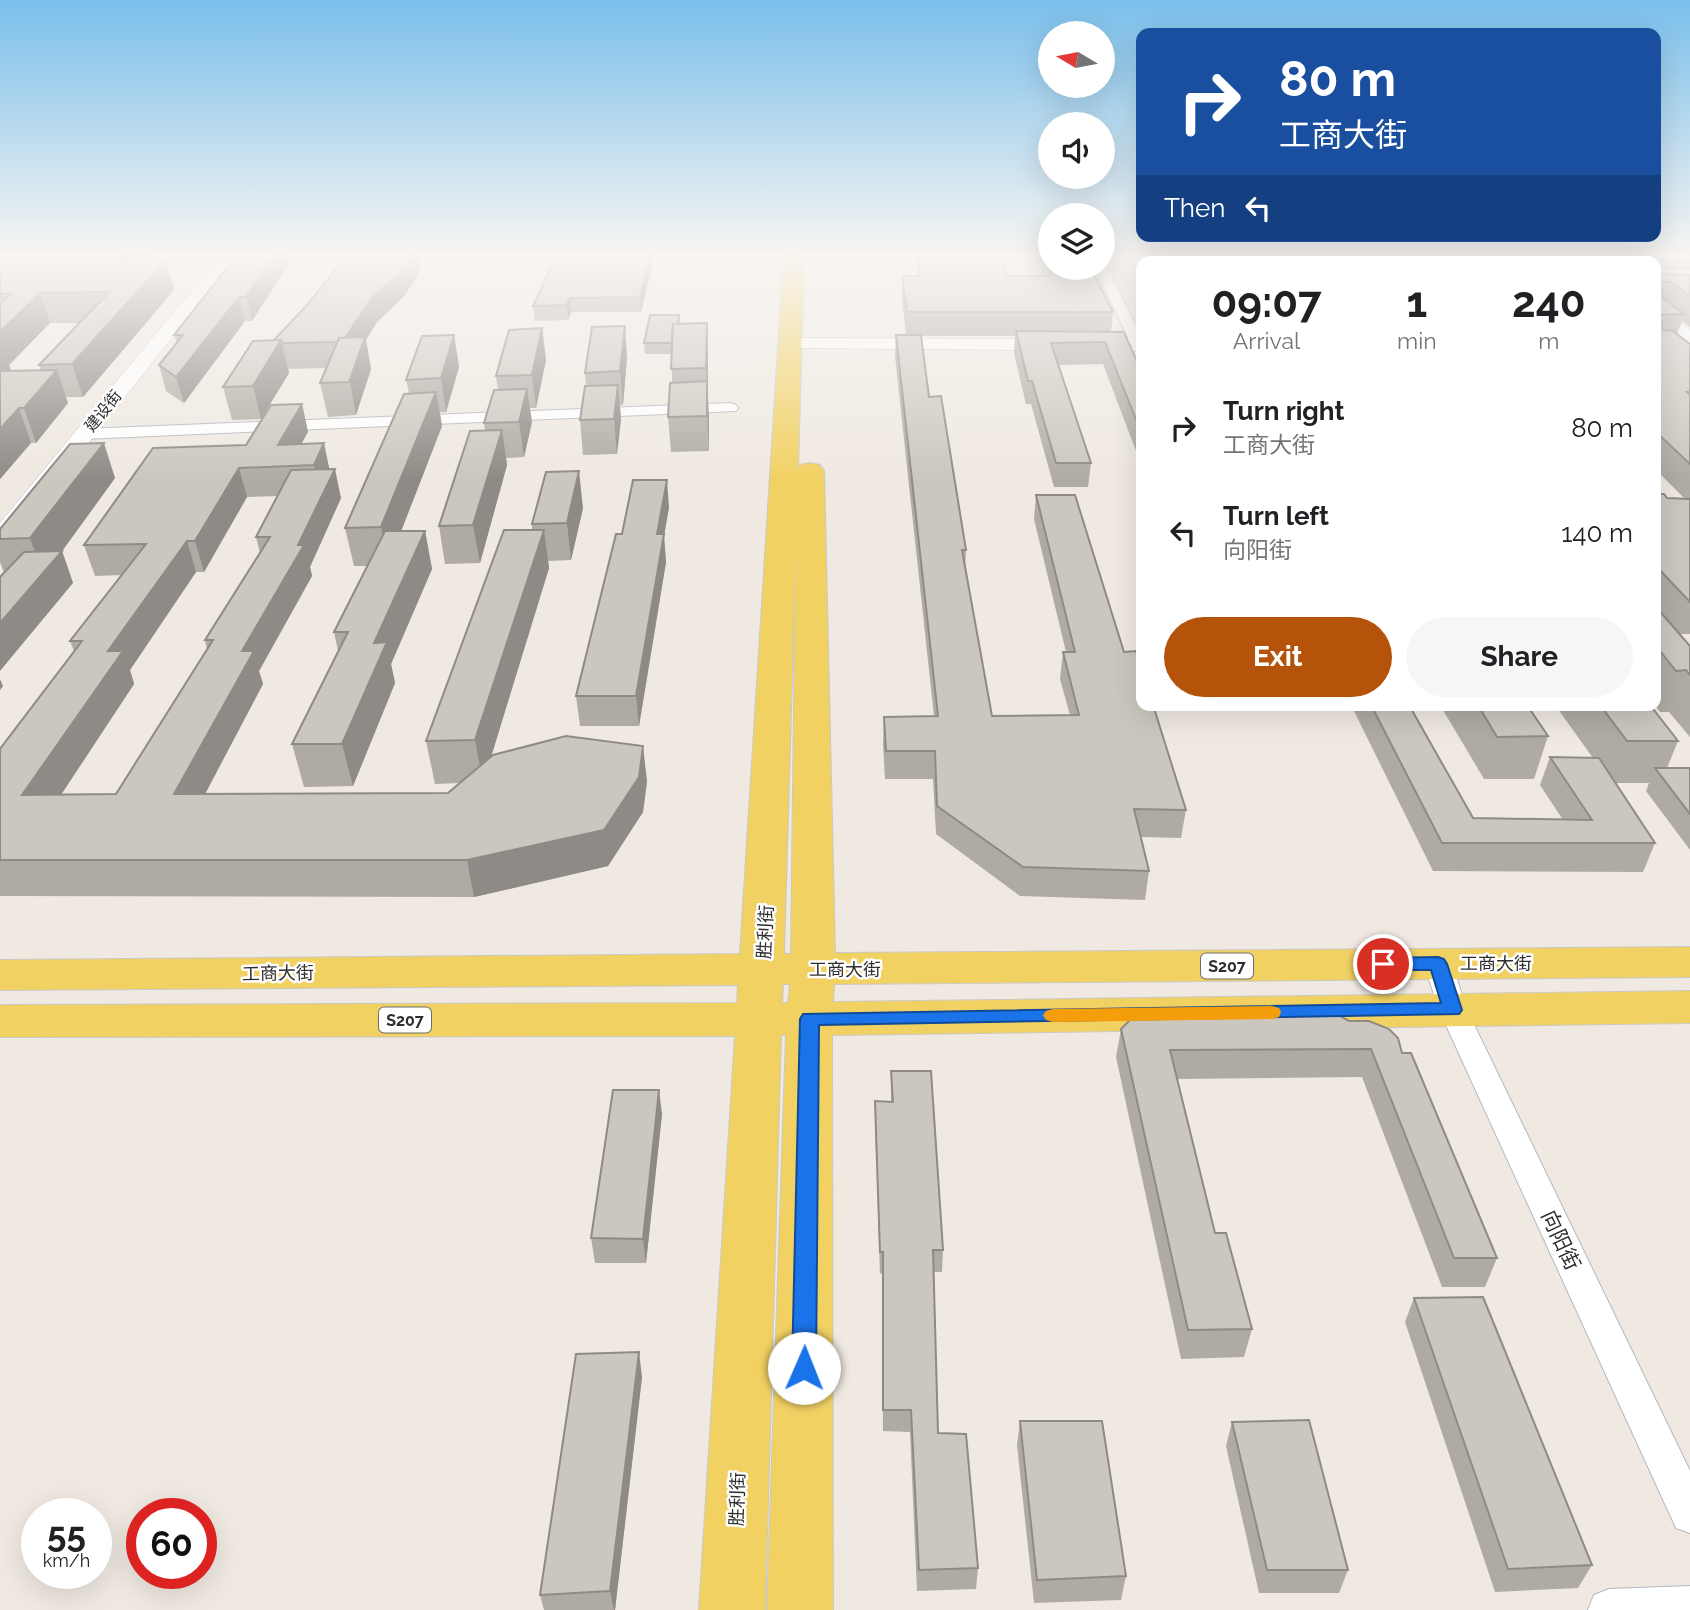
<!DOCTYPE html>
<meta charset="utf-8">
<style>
:root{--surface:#fff;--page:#f6f6f6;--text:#202124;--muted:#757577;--accent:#b45309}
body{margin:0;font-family:Raleway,"Noto Sans SC",sans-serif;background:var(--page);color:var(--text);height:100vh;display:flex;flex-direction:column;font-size:26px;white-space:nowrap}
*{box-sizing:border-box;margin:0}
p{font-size:23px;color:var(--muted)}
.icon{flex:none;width:38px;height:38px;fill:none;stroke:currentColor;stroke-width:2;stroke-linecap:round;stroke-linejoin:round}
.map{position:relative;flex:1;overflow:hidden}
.details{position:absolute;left:1136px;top:256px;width:525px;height:455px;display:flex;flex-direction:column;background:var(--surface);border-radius:14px;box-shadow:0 7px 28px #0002}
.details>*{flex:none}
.guide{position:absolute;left:1136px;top:28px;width:525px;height:214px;border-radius:14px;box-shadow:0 7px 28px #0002;background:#1a4fa0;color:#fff;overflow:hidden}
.needle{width:46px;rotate:280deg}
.tools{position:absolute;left:1038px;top:21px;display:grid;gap:14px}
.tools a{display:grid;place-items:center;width:77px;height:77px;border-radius:50%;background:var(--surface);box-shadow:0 7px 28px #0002;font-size:35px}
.speed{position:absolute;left:21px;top:1498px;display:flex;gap:14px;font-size:35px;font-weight:700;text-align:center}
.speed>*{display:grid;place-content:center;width:91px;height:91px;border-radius:50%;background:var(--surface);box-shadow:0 7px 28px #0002;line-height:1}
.speed small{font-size:18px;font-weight:400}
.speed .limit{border:10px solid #d22;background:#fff;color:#111}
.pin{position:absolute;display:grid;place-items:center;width:60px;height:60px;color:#fff;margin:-30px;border:4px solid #fff;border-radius:50%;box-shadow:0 2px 7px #0007}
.me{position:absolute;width:77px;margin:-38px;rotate:1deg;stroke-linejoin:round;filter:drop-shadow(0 0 5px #0008)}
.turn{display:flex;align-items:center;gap:24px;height:147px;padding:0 28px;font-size:32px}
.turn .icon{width:91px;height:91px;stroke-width:2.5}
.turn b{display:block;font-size:49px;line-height:60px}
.then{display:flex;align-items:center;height:66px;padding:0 28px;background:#0003;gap:14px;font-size:26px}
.eta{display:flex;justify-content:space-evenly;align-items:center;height:119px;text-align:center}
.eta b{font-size:42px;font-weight:700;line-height:49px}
.cta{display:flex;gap:14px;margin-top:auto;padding:14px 28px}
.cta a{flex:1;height:80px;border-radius:42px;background:var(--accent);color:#fff;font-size:28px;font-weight:700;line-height:80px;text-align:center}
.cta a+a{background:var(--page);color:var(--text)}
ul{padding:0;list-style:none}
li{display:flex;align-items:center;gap:21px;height:105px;padding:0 28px}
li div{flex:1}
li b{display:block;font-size:26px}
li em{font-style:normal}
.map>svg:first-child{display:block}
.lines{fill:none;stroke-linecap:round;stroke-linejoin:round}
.minor-casing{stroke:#b4b7c1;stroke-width:2}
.tertiary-casing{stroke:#b4b7c1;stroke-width:1}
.primary-casing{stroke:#c9c9c9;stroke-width:2}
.minor{fill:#fff;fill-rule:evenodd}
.tertiary{fill:#fff;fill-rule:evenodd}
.primary{fill:#f2d163;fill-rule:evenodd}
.wall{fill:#afaba4;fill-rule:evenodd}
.shaded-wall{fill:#8e8b86}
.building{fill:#cbc7bf;stroke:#8e8b86;stroke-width:2}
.route{fill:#1a73e8;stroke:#114b97;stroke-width:2}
.slow{fill:#f59e0b}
.labels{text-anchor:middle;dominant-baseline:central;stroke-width:5;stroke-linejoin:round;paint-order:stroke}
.far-street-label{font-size:16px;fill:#2e2e2e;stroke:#fff}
.shield{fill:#fff;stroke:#6d6d6d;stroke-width:2}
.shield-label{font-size:16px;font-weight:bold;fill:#2e2e2e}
.street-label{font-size:18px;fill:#2e2e2e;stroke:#fff}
.near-street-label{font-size:21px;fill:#2e2e2e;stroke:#fff}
</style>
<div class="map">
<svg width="1690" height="1610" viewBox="0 0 1690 1610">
<rect width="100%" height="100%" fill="#efe9e1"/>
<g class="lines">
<defs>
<g id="minor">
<polygon points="1102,264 1108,268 1141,336 1141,349 1133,348 1131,345 1096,268 1102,268"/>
<polygon points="730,403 736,405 738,408 736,411 84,439 76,434 84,429"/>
<polygon points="1438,954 1448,957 1452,964 1467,1010 1690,1471 1690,1533 1676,1528 1439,1010 1424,964 1428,957"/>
<polygon points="1690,1586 1690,1610 1588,1610 1594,1595 1609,1589"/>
</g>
<g id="tertiary">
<polygon points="228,254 245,254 194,310 9,543 0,545 0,523 182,302"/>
<polygon points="1570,254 1588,254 1594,261 1576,261"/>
<polygon points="1656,308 1662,309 1690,330 1690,345 1683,343 1656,321"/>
<polygon points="791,338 1141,339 1141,351 784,348 782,344 784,340"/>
</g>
<path id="primary" d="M 784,254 L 804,254 L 798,469 L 800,465 L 810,463 L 820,465 L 824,471 L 835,953 L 1690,947 L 1690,977 L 834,984 L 833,1002 L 1690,991 L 1690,1023 L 832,1035 L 833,1610 L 767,1610 L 786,1035 L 781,1035 L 765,1610 L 699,1610 L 735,1036 L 0,1037 L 0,1005 L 737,1003 L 738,985 L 0,990 L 0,960 L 740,954 ZM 796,540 L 791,954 L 784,954 ZM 783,984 L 790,984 L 788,1003 L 782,1003 Z"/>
</defs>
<!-- minor casing -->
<use href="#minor" class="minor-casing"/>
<!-- tertiary casing -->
<use href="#tertiary" class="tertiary-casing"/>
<!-- primary casing -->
<use href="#primary" class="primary-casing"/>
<!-- minor -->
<use href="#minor" class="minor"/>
<!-- tertiary -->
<use href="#tertiary" class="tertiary"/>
<!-- primary -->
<use href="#primary" class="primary"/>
</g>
<!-- wall -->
<g class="wall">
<path d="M 0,254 L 157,254 L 151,261 L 166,260 L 174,290 L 83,397 L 66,397 L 68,403 L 36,443 L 31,443 L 0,479 ZM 50,323 L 79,323 L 39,365 L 41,370 L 11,371 L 9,365 Z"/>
<polygon points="238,254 252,321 245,321 184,403 166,391 159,365 177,343 174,335"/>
<polygon points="348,254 421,254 420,270 413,283 404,296 377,322 366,340 371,369 356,415 328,417 320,383 327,368 288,369 289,373 261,419 232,420 223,387 273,341 309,303"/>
<polygon points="557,254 655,254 641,312 571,312 568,320 535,321 533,306"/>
<polygon points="916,254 1002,254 1007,276 1043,276 1036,254 1050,254 1078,276 1113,312 1111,332 1141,371 1141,464 1103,364 1058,365 1091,463 1088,487 1054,487 1031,404 1026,404 1014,353 1015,336 921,336 929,397 966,550 965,570 992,716 1070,715 1060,679 1063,652 1066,652 1034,519 1036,495 1124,652 1186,810 1181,838 1141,837 1149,871 1145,900 1020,896 936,834 933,779 885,779 883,744 884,717 934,716 895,356 896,335 906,335 902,299 902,276 918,276"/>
<polygon points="1143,254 1565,254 1573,261 1147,261"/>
<polygon points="1640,254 1690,254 1690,270 1663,270 1656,265 1656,261 1649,261"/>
<polygon points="1656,274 1690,275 1690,327 1682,321 1677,334 1690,344 1690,634 1680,634 1690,646 1690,737 1669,712 1660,712 1655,705 1656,494 1667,498 1685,499 1656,470"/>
<polygon points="1141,275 1141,305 1138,299"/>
<polygon points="679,315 680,324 708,354 708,401 709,451 671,452 668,417 672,383 672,354 645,354 644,343"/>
<polygon points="542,328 546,360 536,408 530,408 532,422 524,457 506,458 507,465 480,563 445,564 439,526 485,431 484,423 498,390 496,376"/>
<polygon points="454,335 459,367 446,412 440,412 442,426 401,531 425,531 432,569 391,664 395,683 353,786 304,787 292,744 338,651 334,632 367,566 354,566 345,528 409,393 406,380"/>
<polygon points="627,357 623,405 620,405 621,419 617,454 583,455 580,420 586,386 585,373"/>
<path d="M 302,404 L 308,432 L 301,444 L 329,469 L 341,498 L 310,567 L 312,576 L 259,671 L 263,684 L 205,794 L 448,793 L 460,783 L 435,784 L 426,741 L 532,530 L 532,524 L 583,508 L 571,560 L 548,561 L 549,568 L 491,757 L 647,781 L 643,812 L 608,866 L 474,897 L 0,896 L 0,749 L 74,651 L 70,641 L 122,575 L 95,576 L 84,545 L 246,445 ZM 278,496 L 256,537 L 260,553 L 205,640 L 207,650 L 116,794 L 61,795 L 134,684 L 130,670 L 196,572 L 204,572 L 247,497 Z"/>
<polygon points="115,478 62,551 73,583 4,573 0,562 0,529"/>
<polygon points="669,507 664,536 666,562 639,726 580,726 576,696 622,534"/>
<polygon points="1351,705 1409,705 1473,818 1563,820 1540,785 1550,757 1593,758 1555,705 1650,705 1678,741 1667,768 1690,768 1690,850 1646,791 1649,783 1616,783 1655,843 1643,872 1433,871"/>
<polygon points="1440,705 1527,705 1548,736 1534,779 1484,779"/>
<polygon points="1131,1019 1402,1053 1497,1258 1485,1287 1442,1287 1362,1077 1177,1079 1215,1233 1252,1329 1244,1357 1181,1359 1116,1057 1121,1029"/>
<polygon points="891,1071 943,1250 942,1272 934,1272 938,1433 978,1568 976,1589 917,1591 910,1432 883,1431 882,1273 880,1274 875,1123 875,1101 891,1102"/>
<polygon points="662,1114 646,1263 595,1263 591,1238"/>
<polygon points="1414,1298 1592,1565 1578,1588 1495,1592 1405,1322"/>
<polygon points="642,1377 615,1610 544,1610 540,1595"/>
<polygon points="1020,1421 1126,1576 1121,1600 1034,1603 1017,1445"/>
<polygon points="1232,1422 1348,1570 1339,1593 1259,1593 1226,1446"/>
</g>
<!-- shaded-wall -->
<g class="shaded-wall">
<polygon points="121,254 157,254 122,291 113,262"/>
<polygon points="275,254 295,254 252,321 246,297"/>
<polygon points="412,254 421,254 420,270 413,283 404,296 377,322 366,340 371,369 356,415 343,342 372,298"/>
<polygon points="651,254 655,254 641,312 640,297"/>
<polygon points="166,260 174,290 83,397 72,364"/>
<polygon points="40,293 50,323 9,365 12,373 0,385 0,332"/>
<polygon points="239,297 245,321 184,403 176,377"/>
<polygon points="570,298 571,312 568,320 567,305"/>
<polygon points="707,323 708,354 708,401 706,368"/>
<polygon points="625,326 627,357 623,405 620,371"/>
<polygon points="542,328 546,360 536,408 532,375"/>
<polygon points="454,335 459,367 446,412 441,378"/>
<polygon points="281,340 289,373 261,419 253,386"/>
<polygon points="57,370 68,403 36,443 24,408"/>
<polygon points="707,381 709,415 709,451 707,416"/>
<polygon points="618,385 621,419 617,454 614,419"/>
<polygon points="527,389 532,422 524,457 519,422"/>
<polygon points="436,392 442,426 388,565 381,527"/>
<polygon points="302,404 308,432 289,466 278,445"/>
<polygon points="19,408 31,443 0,479 0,429"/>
<polygon points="502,430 507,465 480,563 473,525"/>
<polygon points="104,443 115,478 60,554 62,551 73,583 0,671 0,623 43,574 30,538"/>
<polygon points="324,443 330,472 321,494 314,465"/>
<polygon points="239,468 247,497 204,572 195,541"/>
<polygon points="335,469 341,498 310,567 312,576 259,671 263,684 186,830 174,794 242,651 298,545"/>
<polygon points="579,471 583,508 571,560 567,523"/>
<polygon points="667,480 669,507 664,536 666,562 639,726 636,696 657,534"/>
<polygon points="544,530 549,568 483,783 475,740"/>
<polygon points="425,531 432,569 391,664 395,683 353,786 342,744 374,643"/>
<polygon points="187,541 196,572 130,670 134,684 37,831 22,795 108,651"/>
<polygon points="0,679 3,686 0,690"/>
<polygon points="643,746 647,781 643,812 608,866 474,897 467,860"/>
<polygon points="659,1090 662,1114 646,1263 643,1239"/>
<polygon points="639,1352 642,1377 615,1610 614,1610 610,1591"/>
</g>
<!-- building -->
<g class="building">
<polygon points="0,254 121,254 113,262 166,260 72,364 39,365 109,292 40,293 0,332 0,303 11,294 0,294"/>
<polygon points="238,254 275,254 246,297 239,297 176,377 159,365 183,335 174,335"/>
<polygon points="348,254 412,254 400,273 372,298 345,338 339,338 338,342 282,343 281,340 273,341 309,303"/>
<polygon points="557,254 651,254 640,297 570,298 567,305 533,306"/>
<polygon points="918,254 1002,254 1007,276 1052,276 1045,254 1050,254 1050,268 1074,268 1078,276 1095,276 1113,312 907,312 902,276 920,276"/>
<polygon points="1159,254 1565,254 1573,261 1163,261"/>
<polygon points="1656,274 1690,275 1690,296 1672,282 1662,282 1663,298 1684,314 1656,315"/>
<polygon points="650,315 679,315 678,324 673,324 672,343 644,343"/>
<polygon points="1656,317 1662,322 1663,330 1673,331 1690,344 1690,392 1687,392 1690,395 1690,464 1656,432"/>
<polygon points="707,323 706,368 671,369 673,324"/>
<polygon points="625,326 620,371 585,373 592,327"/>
<polygon points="542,328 532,375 496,376 509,330"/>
<polygon points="1016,331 1124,332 1141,371 1141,432 1105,342 1051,343 1091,463 1056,463 1032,381 1028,381"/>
<polygon points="454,335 441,378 406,380 422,336"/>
<polygon points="896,335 921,335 929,397 941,396 966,550 962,550 992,716 1079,715 1063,652 1075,652 1036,495 1075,495 1124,652 1136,651 1141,668 1141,705 1153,705 1186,810 1134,809 1149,871 1023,867 937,806 935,751 886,751 884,717 938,716"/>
<polygon points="365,337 349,382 320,383 339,338"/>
<polygon points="281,340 253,386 223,387 253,341"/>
<polygon points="57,370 24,408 19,408 0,429 0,371"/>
<polygon points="707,381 707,416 668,417 670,383"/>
<polygon points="618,385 614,419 580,420 585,386"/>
<polygon points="527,389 519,422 484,423 494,390"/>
<polygon points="436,392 381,527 345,528 404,394"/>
<polygon points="302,404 278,445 324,443 314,465 239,468 195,541 187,541 108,651 123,651 22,795 116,794 213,640 205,640 270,537 256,537 291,470 335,469 298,545 304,545 242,651 254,651 174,794 448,793 493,755 566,736 643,746 639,777 604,830 467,860 0,860 0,749 82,641 70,641 146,544 84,545 153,448 246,445 271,405"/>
<polygon points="502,430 473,525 439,526 470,431"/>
<polygon points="104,443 30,538 0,539 0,529 70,444"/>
<polygon points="579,471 567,523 532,524 546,472"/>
<polygon points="633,480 667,480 657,534 664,534 636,696 576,696 616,534 622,534"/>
<polygon points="1656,494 1664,494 1667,498 1690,499 1690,602 1656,566"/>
<polygon points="504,530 544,530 475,740 426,741"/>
<polygon points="385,531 425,531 374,643 387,642 342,744 292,744 348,632 334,632"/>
<polygon points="62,551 0,623 0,577 24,552"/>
<polygon points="1656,607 1690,646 1690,675 1686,670 1676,671 1656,646"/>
<polygon points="1371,705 1409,705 1473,818 1592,820 1550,757 1599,758 1655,843 1442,843"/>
<polygon points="1478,705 1527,705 1548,736 1497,737"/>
<polygon points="1600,705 1650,705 1678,741 1627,741"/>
<polygon points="1655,768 1690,768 1690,814"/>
<polygon points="1248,1014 1338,1015 1349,1021 1369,1021 1389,1029 1398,1038 1402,1053 1411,1053 1497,1258 1454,1258 1371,1049 1170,1050 1215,1233 1226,1233 1252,1329 1188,1330 1121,1029 1131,1019 1146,1016"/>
<polygon points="891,1071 931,1071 943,1250 933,1250 938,1433 966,1434 978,1568 919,1570 911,1410 883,1410 883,1252 880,1252 875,1101 893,1102"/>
<polygon points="613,1090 659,1090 643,1239 591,1238"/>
<polygon points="1483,1297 1592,1565 1508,1569 1414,1298"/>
<polygon points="639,1352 610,1591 540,1595 576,1354"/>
<polygon points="1309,1420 1348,1570 1267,1570 1232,1422"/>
<polygon points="1020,1421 1102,1421 1126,1576 1037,1580"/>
</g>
<!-- sky -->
<linearGradient id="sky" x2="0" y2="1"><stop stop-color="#7abfeb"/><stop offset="0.53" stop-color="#f8f5f2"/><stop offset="1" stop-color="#f8f5f2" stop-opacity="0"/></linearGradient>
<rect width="1690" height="480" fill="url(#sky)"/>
<!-- route -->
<polygon class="route" points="1438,957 1444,959 1447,964 1462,1010 1459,1014 819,1025 816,1368 812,1376 804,1379 796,1376 792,1368 800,1019 803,1014 1441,1003 1431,970 1383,970 1377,969 1374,964 1377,960 1383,958"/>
<!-- slow -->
<polygon class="slow" points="1272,1006 1279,1008 1281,1012 1279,1017 1272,1019 1053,1022 1046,1020 1043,1015 1046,1011 1053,1009"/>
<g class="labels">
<!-- far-street labels -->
<g class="far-street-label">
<text transform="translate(103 411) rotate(-51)">建设街</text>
</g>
<!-- shield labels -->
<g class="shield">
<rect x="1201" y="953.5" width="52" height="25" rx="5"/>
<rect x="379" y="1007.5" width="52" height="25" rx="5"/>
</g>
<g class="shield-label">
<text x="1227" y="966">S207</text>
<text x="405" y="1020">S207</text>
</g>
<!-- street labels -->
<g class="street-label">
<text transform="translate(765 932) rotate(-87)">胜利街</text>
<text x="1496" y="963">工商大街</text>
<text x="845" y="969">工商大街</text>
<text transform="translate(278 973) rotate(-1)">工商大街</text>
<text transform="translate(737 1499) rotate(-88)">胜利街</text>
</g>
<!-- near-street labels -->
<g class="near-street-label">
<text transform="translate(1561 1240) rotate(65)">向阳街</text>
</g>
</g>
</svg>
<div class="tools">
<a><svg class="needle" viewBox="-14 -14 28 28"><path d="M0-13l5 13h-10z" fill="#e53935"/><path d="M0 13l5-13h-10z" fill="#757577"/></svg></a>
<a><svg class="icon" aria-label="sound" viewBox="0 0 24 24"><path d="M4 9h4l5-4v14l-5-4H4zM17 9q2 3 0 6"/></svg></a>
<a><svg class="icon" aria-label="layers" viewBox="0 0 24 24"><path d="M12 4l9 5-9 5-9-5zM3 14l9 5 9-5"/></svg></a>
</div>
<div class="speed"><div>55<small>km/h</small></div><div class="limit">60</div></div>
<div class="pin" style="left:1383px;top:964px;background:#d93025"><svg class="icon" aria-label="arrive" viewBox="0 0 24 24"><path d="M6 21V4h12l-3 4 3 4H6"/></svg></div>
<svg class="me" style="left:804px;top:1368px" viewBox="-20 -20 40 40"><circle r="19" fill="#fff"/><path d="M0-13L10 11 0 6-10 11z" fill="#1a73e8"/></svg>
<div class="guide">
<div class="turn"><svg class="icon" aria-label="right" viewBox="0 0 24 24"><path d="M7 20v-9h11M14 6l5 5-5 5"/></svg><div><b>80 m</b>工商大街</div></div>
<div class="then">Then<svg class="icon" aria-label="left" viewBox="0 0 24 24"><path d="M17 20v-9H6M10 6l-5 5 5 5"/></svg></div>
</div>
<section class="details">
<div class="eta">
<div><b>09:07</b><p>Arrival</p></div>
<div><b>1</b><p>min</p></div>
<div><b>240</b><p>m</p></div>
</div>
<ul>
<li><svg class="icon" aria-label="right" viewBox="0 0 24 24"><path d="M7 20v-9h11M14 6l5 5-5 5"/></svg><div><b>Turn right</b><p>工商大街</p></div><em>80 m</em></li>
<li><svg class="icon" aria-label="left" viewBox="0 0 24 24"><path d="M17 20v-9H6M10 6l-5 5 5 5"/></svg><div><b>Turn left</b><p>向阳街</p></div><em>140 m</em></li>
</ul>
<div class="cta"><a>Exit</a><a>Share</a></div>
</section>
</div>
